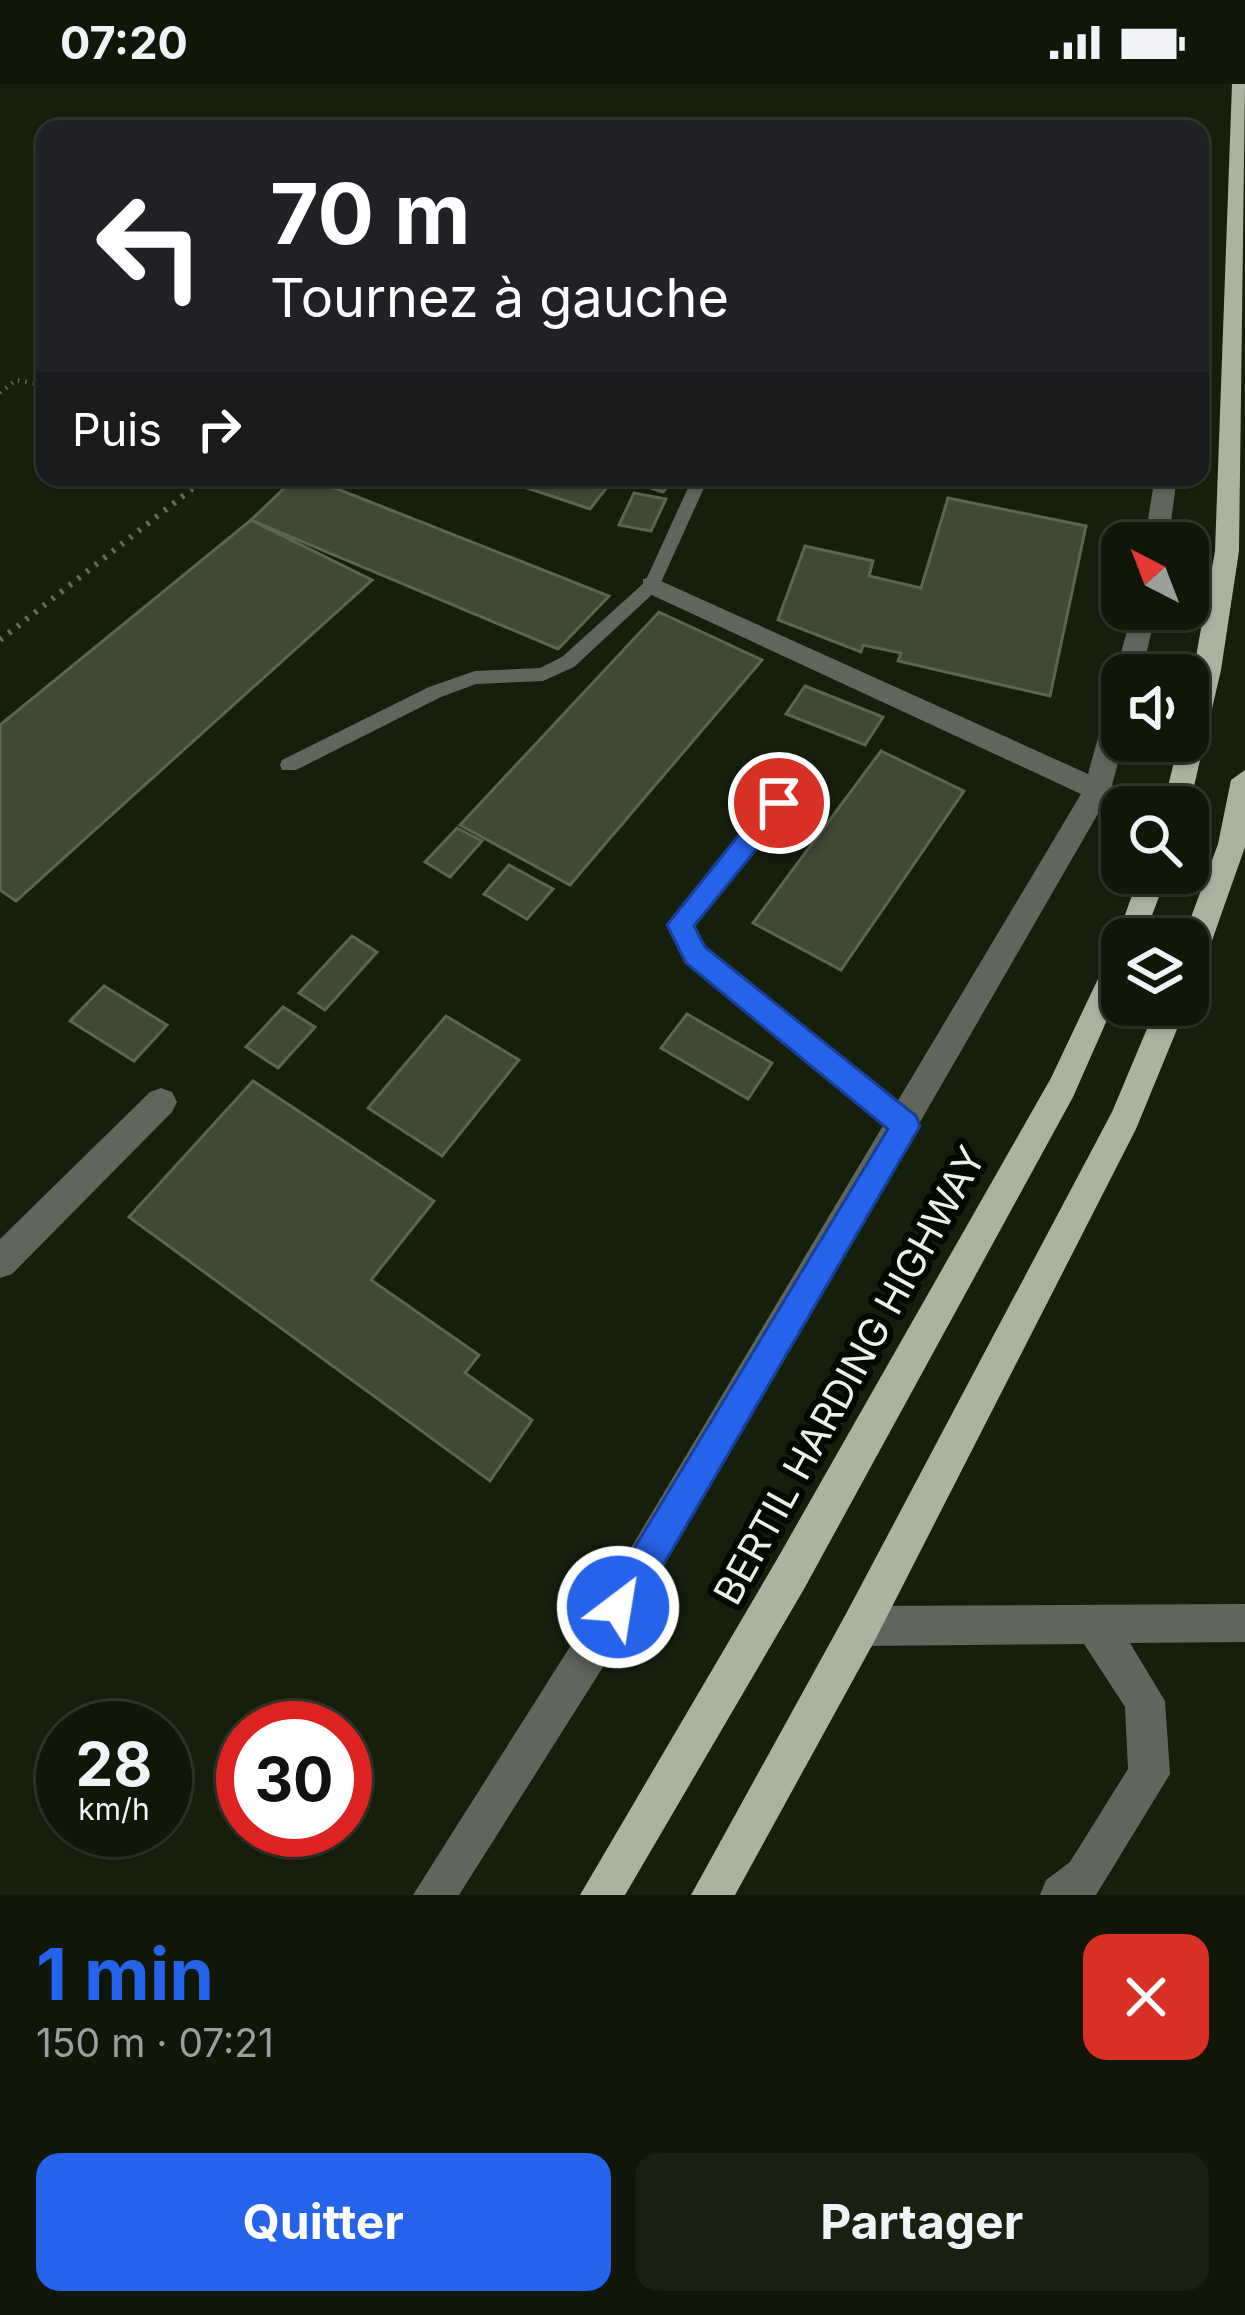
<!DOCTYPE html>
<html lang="fr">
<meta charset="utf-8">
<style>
:root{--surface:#101709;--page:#192012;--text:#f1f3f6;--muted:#9c9f9c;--line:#30362a;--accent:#2563eb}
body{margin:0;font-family:Inter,sans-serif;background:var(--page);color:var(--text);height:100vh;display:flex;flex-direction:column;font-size:45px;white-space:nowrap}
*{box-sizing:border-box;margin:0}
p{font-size:39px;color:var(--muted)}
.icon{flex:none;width:66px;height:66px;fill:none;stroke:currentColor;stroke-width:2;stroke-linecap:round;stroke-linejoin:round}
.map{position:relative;height:1811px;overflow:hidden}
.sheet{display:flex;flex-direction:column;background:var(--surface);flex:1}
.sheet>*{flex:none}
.top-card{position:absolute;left:36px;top:36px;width:1173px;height:366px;border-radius:24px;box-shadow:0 3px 9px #0004,0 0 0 3px var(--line);background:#202124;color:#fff;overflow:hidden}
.needle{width:78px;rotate:318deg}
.controls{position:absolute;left:1101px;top:438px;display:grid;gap:24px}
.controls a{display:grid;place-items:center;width:108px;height:108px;border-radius:24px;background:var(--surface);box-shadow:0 3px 9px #0004,0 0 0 3px var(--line);font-size:60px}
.speed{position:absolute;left:36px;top:1617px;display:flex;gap:24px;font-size:60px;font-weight:700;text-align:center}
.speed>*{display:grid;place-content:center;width:156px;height:156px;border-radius:50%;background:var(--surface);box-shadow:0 3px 9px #0004,0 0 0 3px var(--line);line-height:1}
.speed small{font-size:30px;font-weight:400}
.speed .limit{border:18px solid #d22;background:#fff;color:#111}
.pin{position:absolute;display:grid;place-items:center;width:102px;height:102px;color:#fff;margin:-51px;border:6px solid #fff;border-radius:50%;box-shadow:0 3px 12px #0007}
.me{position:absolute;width:132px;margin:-66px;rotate:31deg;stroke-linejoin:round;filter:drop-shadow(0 0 9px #0008)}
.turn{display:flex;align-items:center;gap:42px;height:252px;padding:0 36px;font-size:54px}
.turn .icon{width:156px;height:156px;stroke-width:2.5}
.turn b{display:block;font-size:84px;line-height:102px}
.then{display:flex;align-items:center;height:114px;padding:0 36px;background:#0003;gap:24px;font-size:45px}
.round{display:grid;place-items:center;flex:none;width:126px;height:126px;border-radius:24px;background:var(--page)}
.summary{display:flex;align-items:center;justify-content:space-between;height:204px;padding:0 36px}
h1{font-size:72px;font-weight:700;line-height:90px;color:var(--accent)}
.action{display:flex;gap:24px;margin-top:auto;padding:24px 36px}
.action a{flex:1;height:138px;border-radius:24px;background:var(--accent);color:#fff;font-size:48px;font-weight:700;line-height:138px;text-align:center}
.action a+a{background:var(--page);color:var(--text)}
.status{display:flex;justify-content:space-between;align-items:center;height:84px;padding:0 60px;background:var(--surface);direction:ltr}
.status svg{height:33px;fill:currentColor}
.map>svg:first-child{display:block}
.building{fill:#3f4935;stroke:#5b6651;stroke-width:3}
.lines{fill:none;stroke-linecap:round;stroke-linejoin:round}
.path-far1{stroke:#636c5b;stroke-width:4.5;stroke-dasharray:1.5 6;stroke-linecap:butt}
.path{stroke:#636c5b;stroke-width:6;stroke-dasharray:3 8;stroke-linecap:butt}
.service{fill:#61665d;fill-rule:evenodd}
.minor{fill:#61665d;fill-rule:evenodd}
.primary{fill:#a9b3a0;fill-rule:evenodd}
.route{fill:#2563eb;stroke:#184099;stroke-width:3}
.labels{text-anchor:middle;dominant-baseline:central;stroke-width:12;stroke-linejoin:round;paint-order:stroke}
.near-street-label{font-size:39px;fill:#ebf2e5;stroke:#050702}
</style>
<div class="status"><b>07:20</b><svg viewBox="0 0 49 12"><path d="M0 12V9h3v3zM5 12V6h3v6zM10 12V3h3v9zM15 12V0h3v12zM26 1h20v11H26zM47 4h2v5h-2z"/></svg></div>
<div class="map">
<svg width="1245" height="1811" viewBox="0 0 1245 1811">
<rect width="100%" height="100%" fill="#161f0c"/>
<!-- building -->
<g class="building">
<polygon points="296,393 307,393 609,512 558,565 251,436"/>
<polygon points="494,393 615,393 590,425"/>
<polygon points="616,393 675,393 663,408"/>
<polygon points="634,409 666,415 651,447 619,441"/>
<polygon points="948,414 1086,442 1050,612 898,577 901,569 863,561 861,568 778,536 805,462 873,477 869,492 921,504"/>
<polygon points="251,436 372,496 16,817 0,806 0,641"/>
<polygon points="659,528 762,576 570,801 460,741"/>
<polygon points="805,602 883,633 865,661 786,630"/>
<polygon points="881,667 964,707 841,886 753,839"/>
<polygon points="457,744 482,757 450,793 425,778"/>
<polygon points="509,781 553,805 527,835 484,810"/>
<polygon points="352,852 377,868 325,926 299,909"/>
<polygon points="104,902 167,941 134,977 70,937"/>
<polygon points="283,923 315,943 278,984 246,963"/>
<polygon points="687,930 772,979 748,1015 661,964"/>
<polygon points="446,932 519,976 442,1072 368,1024"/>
<polygon points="253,997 434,1117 371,1196 479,1271 465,1289 532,1336 490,1397 129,1133"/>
</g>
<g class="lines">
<!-- path-far1 -->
<polyline class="path-far1" points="0,309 16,296 45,301"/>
<!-- path -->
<polyline class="path" points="0,556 207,393"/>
<!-- service -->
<g class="service">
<polygon points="693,393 709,393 658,505 574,583 543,597 476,600 441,613 296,686 282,686 280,681 282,676 429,603 475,587 540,584 562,573 645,498"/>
<polygon points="779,712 786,714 789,719 786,724 691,842 703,865 913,1034 916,1041 913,1048 905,1051 897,1048 689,877 670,841 772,714"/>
</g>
<!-- minor -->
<g class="minor">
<polygon points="1155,393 1177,393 1168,459 1144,459"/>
<polygon points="652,493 1088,690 1109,614 1122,604 1124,657 1112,701 1144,715 1148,723 1122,723 1122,730 1103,721 632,1537 459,1811 413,1811 604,1509 1081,710 643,507 643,495"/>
<polygon points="1133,525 1157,525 1141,591 1122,591 1122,599 1115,591"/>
<polygon points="161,1004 172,1008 177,1018 172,1028 12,1190 0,1194 0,1155 150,1008"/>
<polygon points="1245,1520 1245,1558 1130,1559 1165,1617 1170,1690 1096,1811 1040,1811 1046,1796 1070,1778 1128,1685 1125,1623 1084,1560 861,1562 847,1556 841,1542 847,1528 861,1522"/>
</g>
<!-- primary -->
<g class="primary">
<polygon points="1232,0 1245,0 1239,467 1221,586 1188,728 1188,723 1163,723 1179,657 1188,657 1188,617 1215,467"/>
<polygon points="1245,686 1245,763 1203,882 1198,891 1188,895 1188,855 1183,855 1218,760 1231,696"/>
<polygon points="1140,789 1168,789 1143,855 1122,855 1122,902 1073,1013 804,1505 625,1811 580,1811 776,1477 1051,994 1115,859"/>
<polygon points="1157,921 1187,921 1136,1045 875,1556 735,1811 691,1811 847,1528 1112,1028"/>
</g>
</g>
<!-- route -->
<polygon class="route" points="779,709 788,712 788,726 694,842 705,863 916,1032 920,1042 631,1536 618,1541 606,1536 601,1523 606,1511 888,1045 686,879 667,841 770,712"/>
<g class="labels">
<!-- near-street labels -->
<g class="near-street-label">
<text transform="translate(849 1291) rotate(-61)">BERTIL HARDING HIGHWAY</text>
</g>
</g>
</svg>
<div class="controls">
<a><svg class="needle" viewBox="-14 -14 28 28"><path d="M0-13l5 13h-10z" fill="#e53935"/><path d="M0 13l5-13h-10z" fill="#9c9f9c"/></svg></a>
<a><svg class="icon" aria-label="sound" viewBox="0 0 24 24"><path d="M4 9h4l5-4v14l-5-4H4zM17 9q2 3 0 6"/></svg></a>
<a><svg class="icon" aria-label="search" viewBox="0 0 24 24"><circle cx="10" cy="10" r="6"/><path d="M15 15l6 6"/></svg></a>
<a><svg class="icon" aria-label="layers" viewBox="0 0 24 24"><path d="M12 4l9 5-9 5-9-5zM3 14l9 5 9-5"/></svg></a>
</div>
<div class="speed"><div>28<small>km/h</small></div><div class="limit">30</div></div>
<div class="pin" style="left:779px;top:719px;background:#d93025"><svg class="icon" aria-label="arrive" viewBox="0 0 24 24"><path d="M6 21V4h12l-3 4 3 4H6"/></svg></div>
<svg class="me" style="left:618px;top:1523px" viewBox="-20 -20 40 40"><circle r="17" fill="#2563eb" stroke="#fff" stroke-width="3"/><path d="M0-11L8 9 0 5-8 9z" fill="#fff"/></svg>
<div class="top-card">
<div class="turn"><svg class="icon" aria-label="left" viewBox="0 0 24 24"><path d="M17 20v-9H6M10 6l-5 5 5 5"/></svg><div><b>70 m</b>Tournez à gauche</div></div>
<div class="then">Puis<svg class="icon" aria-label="right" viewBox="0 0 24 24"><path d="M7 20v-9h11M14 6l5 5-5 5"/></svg></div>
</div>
</div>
<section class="sheet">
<div class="summary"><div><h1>1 min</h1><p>150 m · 07:21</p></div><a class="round" style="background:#d93025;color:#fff"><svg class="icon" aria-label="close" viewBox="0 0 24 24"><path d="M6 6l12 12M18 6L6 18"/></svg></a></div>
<div class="action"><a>Quitter</a><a>Partager</a></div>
</section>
